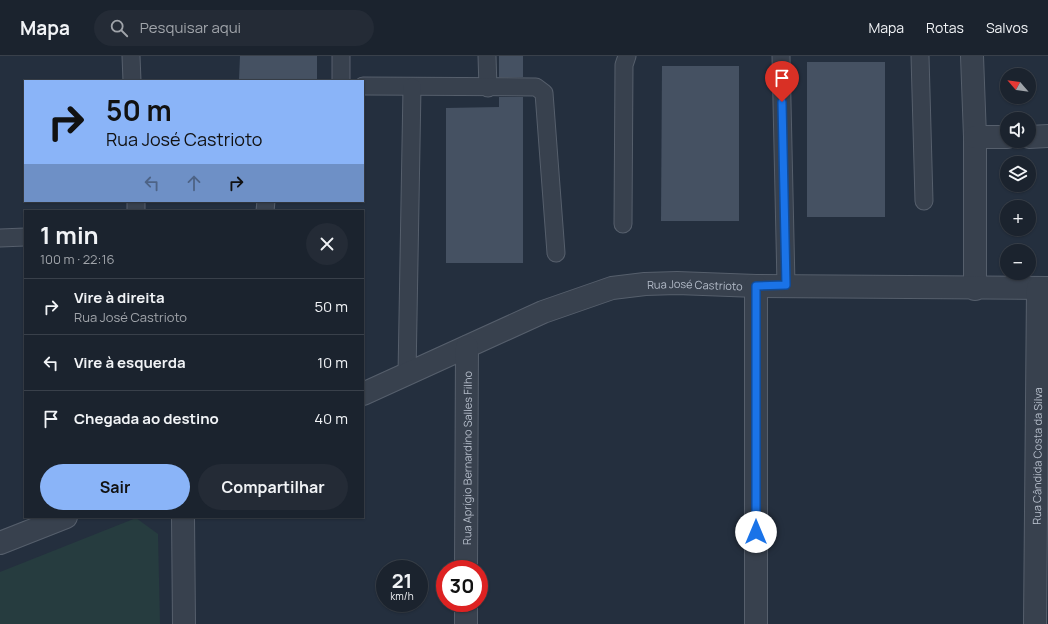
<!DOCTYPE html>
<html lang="pt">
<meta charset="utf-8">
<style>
:root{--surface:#1b232e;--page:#242b36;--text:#f1f3f6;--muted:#a0a4aa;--line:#39404a;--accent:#8ab4f8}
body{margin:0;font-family:Manrope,sans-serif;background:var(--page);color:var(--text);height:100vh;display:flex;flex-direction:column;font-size:15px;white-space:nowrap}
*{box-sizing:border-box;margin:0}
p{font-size:13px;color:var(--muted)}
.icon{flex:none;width:22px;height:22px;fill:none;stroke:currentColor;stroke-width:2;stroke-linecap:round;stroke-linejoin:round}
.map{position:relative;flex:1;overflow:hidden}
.side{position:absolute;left:24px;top:154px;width:340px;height:308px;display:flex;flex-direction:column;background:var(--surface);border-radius:0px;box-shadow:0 1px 3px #0004,0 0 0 1px var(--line)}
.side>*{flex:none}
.banner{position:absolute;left:24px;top:24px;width:340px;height:122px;border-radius:0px;box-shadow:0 1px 3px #0004,0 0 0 1px var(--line);background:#8ab4f8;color:#111;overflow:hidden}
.needle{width:26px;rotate:298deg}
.buttons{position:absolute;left:1000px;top:12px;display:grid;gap:8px}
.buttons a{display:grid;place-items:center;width:36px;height:36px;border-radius:50%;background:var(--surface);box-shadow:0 1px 3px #0004,0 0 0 1px var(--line);font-size:20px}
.speed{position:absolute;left:376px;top:504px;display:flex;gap:8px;font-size:20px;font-weight:700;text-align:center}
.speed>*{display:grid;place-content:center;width:52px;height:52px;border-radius:50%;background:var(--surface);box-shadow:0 1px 3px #0004,0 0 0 1px var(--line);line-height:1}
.speed small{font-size:10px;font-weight:400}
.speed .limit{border:6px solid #d22;background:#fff;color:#111}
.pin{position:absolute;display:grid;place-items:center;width:34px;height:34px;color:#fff;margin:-41px -17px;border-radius:50% 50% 50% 0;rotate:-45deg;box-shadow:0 0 4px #0007}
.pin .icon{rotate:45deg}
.me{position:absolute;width:44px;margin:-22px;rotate:0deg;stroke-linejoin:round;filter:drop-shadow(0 0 3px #0008)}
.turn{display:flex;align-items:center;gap:14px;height:84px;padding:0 16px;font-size:18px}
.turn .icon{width:52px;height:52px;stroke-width:2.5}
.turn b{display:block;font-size:28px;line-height:34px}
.lanes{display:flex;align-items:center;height:38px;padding:0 16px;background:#0003;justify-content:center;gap:20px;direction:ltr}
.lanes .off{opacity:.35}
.round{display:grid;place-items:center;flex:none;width:42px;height:42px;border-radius:21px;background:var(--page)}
.overview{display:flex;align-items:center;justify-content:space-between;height:68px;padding:0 16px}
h1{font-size:24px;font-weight:700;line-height:30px}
.cta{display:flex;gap:8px;margin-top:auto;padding:8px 16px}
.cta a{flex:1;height:46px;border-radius:24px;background:var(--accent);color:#111;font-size:16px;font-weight:700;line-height:46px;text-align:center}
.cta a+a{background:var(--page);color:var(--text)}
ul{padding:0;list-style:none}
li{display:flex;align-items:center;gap:12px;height:56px;padding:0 16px;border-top:1px solid var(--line)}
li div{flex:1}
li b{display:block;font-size:15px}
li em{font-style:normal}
header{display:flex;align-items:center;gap:24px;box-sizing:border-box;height:56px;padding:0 20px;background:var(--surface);border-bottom:1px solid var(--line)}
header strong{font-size:19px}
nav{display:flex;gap:22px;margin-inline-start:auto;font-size:14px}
.search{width:280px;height:36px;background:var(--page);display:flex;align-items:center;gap:10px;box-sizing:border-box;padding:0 14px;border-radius:22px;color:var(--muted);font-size:15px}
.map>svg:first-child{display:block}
.green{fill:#263c3f}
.building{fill:#455162}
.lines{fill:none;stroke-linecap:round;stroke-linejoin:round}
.lane-casing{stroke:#565f6c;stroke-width:19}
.street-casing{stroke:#565f6c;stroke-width:24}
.lane{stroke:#38414e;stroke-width:17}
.street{stroke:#38414e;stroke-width:22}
.route-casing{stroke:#114b97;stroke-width:10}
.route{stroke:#1a73e8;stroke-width:7}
.labels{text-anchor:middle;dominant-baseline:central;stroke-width:3;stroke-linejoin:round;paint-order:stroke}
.street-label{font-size:11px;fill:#b4bcc9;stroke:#1d2633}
</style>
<header>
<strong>Mapa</strong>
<div class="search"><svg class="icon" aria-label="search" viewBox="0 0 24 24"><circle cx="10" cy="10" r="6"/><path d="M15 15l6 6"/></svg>Pesquisar aqui</div>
<nav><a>Mapa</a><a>Rotas</a><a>Salvos</a></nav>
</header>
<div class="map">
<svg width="1048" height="568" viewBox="0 0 1048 568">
<rect width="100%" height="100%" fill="#242f3e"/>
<!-- green -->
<polygon class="green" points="136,462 158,478 160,568 0,568 0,516"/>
<!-- building -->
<g class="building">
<polygon points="240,0 317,0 317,23 239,24"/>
<rect x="499" y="0" width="24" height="21"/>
<rect x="807" y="6" width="78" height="155"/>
<polygon points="662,10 739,10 739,165 661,165"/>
<polygon points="499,41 523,41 523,207 446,207 446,52 499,51"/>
</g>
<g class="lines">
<defs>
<g id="lane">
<polyline points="131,0 132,25"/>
<polyline points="487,0 488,32"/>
<polyline points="781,0 786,229"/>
<polyline points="920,0 924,145"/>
<polyline points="341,25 341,0"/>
<polyline points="363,30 536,31 544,37 556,197"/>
<polyline points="136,145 136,155"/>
<polyline points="265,155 266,145"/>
<polyline points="623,168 624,9 627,0"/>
<polyline points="0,182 25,181"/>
<polyline points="407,319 412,31"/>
</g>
<g id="street">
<polyline points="972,0 975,81 975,233"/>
<polyline points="975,81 1007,81"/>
<polyline points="1029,81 1048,80"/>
<path id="s1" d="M 363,338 L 543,256 L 612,232 L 645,228 L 677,227 L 756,230 L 1048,232"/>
<polyline points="183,461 184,568"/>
<polyline points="0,487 66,461"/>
<path id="s2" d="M 466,513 L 467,291"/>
<polyline points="466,568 466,547"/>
<polyline points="756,568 756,230"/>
<path id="s3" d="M 1035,568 L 1038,232"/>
</g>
</defs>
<!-- lane casing -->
<use href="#lane" class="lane-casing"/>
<!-- street casing -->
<use href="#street" class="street-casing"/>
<!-- lane -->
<use href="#lane" class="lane"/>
<!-- street -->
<use href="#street" class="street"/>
</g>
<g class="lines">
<defs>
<polyline id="route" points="756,476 756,230 786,229 782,46"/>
</defs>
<!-- route casing -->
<use href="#route" class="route-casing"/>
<!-- route -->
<use href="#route" class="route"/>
</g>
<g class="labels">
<!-- street labels -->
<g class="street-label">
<text stroke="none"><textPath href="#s1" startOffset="354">Rua José Castrioto</textPath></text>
<text stroke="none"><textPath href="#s3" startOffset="168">Rua Cândida Costa da Silva</textPath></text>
<text stroke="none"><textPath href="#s2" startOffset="111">Rua Aprígio Bernardino Salles Filho</textPath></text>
</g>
</g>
</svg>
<div class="buttons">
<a><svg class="needle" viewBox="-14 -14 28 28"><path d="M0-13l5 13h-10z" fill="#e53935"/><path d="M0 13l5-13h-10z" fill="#a0a4aa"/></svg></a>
<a><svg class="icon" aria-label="sound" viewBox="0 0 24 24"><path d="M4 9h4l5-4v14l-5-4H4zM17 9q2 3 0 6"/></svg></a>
<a><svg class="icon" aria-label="layers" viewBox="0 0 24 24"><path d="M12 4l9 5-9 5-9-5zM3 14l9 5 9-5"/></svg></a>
<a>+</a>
<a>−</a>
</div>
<div class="speed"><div>21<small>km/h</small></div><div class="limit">30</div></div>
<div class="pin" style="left:782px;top:46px;background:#d93025"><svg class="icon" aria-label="arrive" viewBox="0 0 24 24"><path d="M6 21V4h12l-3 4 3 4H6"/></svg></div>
<svg class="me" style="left:756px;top:476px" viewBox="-20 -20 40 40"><circle r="19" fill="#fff"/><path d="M0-13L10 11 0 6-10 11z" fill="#1a73e8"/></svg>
<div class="banner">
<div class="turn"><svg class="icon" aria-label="right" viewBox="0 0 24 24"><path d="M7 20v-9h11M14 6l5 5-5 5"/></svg><div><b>50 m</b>Rua José Castrioto</div></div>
<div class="lanes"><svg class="icon off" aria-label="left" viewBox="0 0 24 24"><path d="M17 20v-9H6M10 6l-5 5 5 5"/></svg><svg class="icon off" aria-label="ahead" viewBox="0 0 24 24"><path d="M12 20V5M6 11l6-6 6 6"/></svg><svg class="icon" aria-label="right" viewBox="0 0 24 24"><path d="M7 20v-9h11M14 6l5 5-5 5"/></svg></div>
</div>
<section class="side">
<div class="overview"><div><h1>1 min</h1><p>100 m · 22:16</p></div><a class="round"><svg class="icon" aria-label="close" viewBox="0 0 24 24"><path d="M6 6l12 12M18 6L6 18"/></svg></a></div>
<ul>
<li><svg class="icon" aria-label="right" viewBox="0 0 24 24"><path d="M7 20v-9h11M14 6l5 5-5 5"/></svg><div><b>Vire à direita</b><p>Rua José Castrioto</p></div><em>50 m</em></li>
<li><svg class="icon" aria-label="left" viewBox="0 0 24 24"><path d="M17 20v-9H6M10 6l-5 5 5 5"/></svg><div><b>Vire à esquerda</b></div><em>10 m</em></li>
<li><svg class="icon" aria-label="arrive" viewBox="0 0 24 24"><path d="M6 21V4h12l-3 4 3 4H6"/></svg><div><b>Chegada ao destino</b></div><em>40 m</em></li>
</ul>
<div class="cta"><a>Sair</a><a>Compartilhar</a></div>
</section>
</div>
